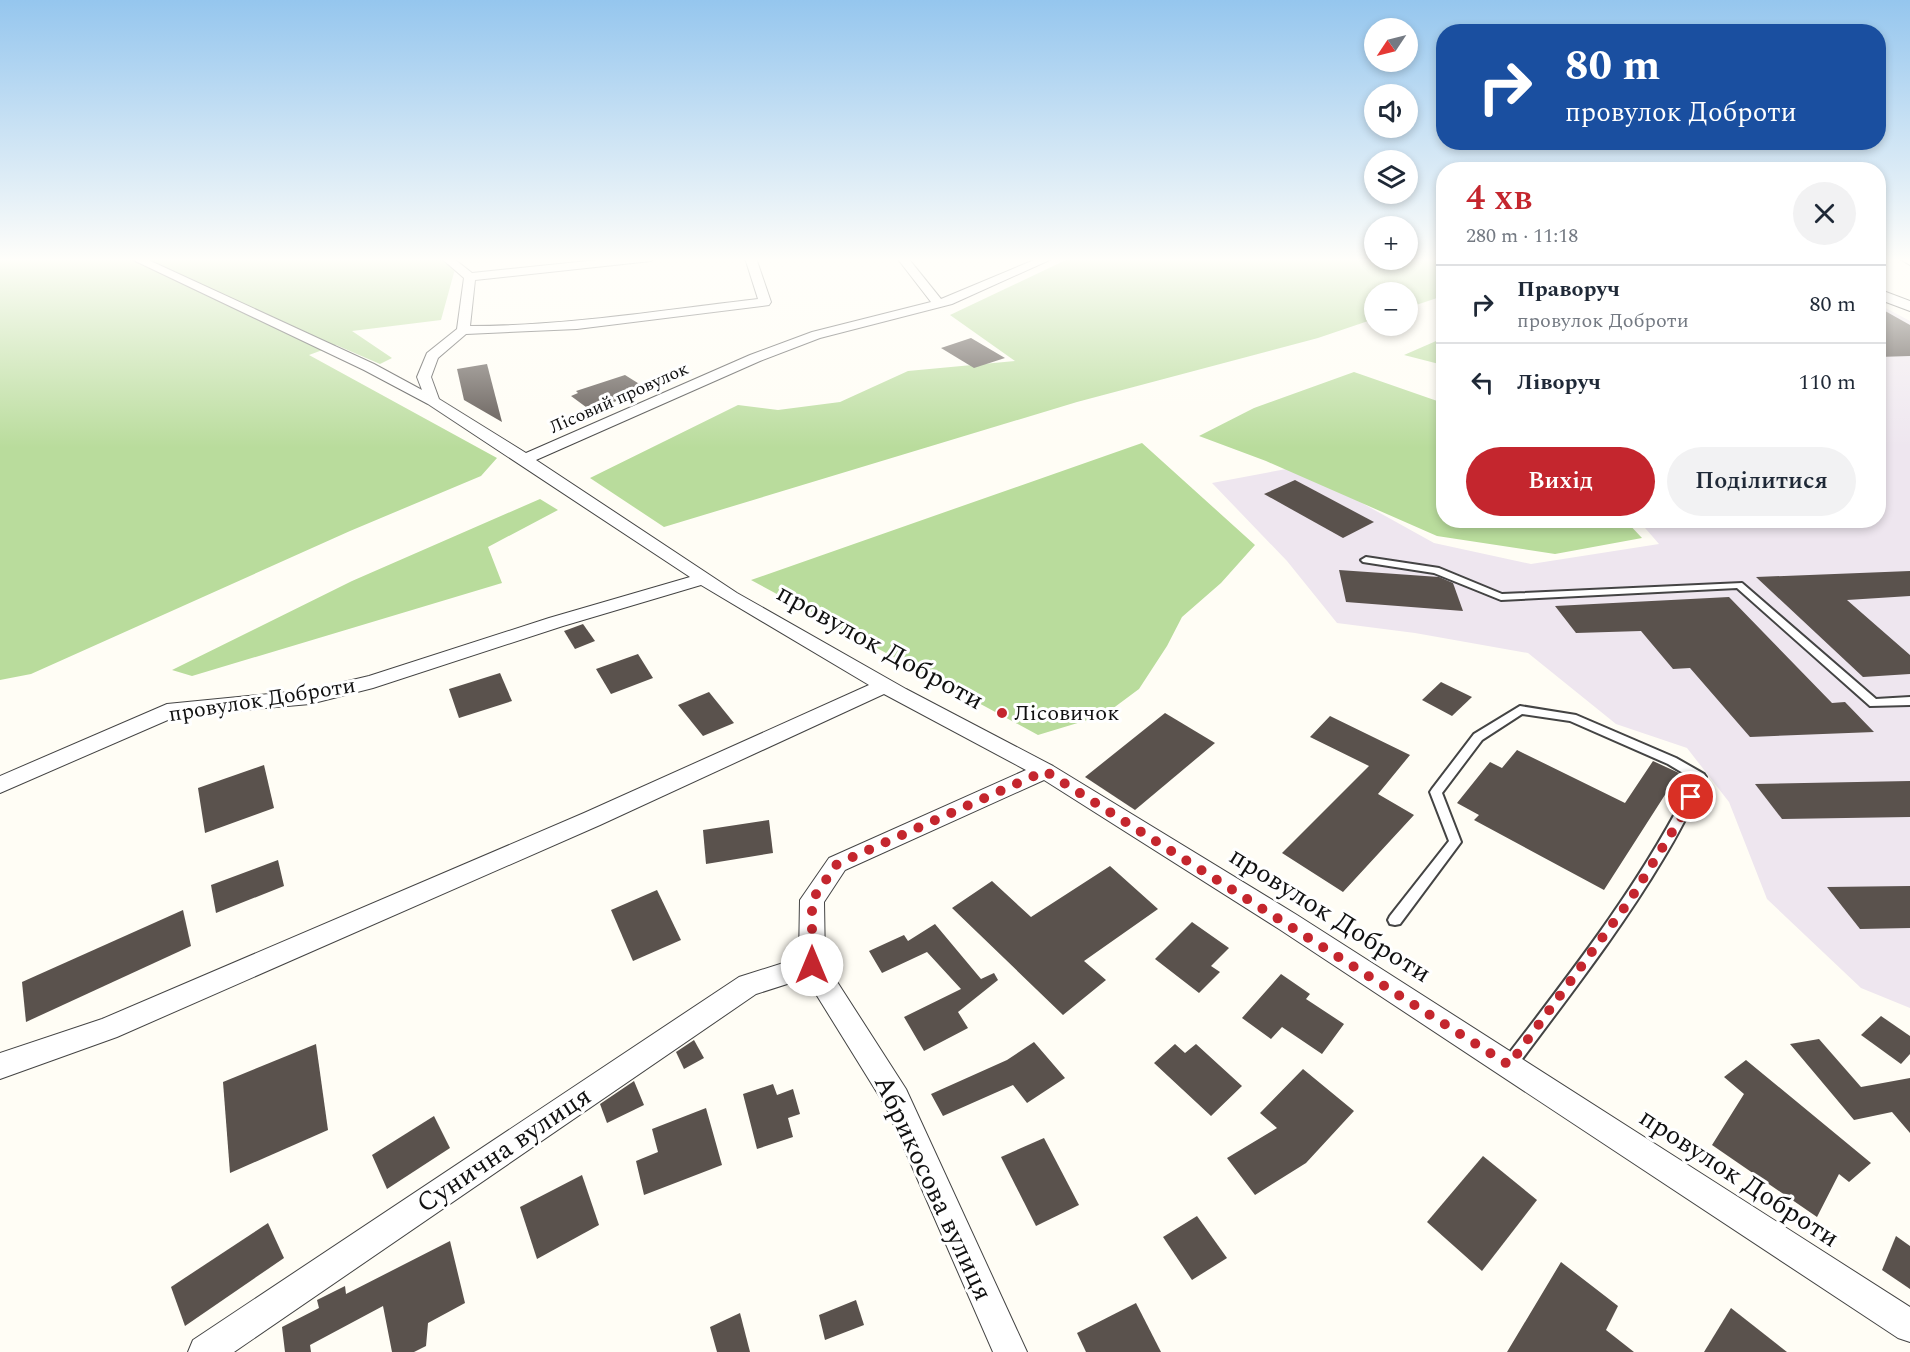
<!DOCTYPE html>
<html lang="uk">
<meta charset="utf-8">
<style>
:root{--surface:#fff;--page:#f2f2f3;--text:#1f2937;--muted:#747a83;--line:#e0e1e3;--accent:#c4262e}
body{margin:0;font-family:Spectral,serif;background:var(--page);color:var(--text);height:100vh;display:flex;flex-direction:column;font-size:22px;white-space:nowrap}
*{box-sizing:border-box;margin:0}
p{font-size:20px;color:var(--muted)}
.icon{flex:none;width:33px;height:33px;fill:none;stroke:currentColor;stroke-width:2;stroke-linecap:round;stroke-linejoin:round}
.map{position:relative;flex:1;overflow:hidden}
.sheet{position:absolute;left:1436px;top:162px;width:450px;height:366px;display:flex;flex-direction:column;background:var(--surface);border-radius:24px;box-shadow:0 3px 9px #0003}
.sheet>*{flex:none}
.hud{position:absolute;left:1436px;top:24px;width:450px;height:126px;border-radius:24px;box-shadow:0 3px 9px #0003;background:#1a4fa0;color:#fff;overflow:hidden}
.needle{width:39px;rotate:235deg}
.controls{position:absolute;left:1364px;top:18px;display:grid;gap:12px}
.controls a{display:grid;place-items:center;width:54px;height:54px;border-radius:50%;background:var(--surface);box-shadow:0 3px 9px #0003;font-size:30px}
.pin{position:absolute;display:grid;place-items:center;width:51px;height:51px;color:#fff;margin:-26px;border:3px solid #fff;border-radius:50%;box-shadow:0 2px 6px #0007}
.me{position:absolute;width:66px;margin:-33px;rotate:0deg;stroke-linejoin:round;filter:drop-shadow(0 0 4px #0008)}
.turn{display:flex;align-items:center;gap:21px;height:126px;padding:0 30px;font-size:27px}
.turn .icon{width:78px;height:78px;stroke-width:2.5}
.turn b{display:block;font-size:42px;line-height:51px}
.round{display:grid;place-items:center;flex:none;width:63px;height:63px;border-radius:32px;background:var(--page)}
.summary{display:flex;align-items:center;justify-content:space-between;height:102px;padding:0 30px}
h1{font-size:36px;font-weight:600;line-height:45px;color:var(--accent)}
.button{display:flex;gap:12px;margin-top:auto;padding:12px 30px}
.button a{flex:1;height:69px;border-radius:36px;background:var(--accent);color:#fff;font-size:24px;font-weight:600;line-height:69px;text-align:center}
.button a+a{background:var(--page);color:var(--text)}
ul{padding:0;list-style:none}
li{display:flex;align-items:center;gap:18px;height:78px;padding:0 30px;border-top:2px solid var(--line)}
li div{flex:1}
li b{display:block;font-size:22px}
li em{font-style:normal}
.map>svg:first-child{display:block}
.industrial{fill:#eee6ef}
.forest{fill:#b9dc9c}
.building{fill:#5a524d}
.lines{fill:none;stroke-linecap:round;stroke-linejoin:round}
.service-casing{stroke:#444;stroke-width:4}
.minor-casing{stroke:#444;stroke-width:2}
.tertiary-casing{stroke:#444;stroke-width:2}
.service{fill:#fff;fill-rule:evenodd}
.minor{fill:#fff;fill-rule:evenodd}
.tertiary{fill:#fff;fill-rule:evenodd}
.route{stroke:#c4262e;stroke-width:10;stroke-dasharray:0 18}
.poi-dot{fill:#c4262e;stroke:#fff;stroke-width:2}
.labels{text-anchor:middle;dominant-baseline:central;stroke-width:6;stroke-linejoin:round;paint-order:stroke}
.far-street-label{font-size:18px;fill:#111;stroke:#fff}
.street-label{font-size:22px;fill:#111;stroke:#fff}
.poi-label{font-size:22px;fill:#111;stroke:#fff;text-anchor:start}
.near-street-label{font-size:27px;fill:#111;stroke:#fff}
</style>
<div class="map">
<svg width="1910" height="1352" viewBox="0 0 1910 1352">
<rect width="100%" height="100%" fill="#fffdf5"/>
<!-- industrial -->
<polygon class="industrial" points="1878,304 1910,321 1910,1008 1861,988 1767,899 1729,802 1687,748 1616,724 1528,653 1415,633 1337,623 1287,561 1212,483 1297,467 1434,543 1531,564 1659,544 1639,521 1878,520"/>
<!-- forest -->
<g class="forest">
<polygon points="0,258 458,258 441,320 352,331 392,358 380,364 336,345 309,355 497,458 481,476 350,531 31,674 0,680"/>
<polygon points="1070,258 1443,258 1443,296 1407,308 1407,292 1374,292 1374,319 1318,338 1077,402 664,527 590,478 738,405 778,410 840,402 908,371 1015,361 950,315"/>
<polygon points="1443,338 1443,365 1404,355"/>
<polygon points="1354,372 1443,403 1443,520 1626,521 1642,538 1555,554 1437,536 1266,461 1199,436 1254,408"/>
<polygon points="1142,443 1255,545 1221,583 1182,617 1167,646 1139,689 1104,715 1038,735 751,580"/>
<polygon points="540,499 558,510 488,547 502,583 192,676 172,670 352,581"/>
</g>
<!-- building -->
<g class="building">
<polygon points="1878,307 1910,325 1910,356 1878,357"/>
<polygon points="971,338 1005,358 974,368 941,348"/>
<polygon points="487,364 502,422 464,400 457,369"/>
<polygon points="625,375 649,390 590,410 571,396 578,393 576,391"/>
<polygon points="1295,480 1374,522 1343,538 1264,494"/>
<polygon points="1339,570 1439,577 1453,583 1463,611 1346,602"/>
<polygon points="1910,571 1910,596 1847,600 1910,655 1910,674 1863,677 1756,577"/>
<polygon points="1729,597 1832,703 1845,702 1874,732 1750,737 1690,668 1673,669 1641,631 1576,633 1555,606"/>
<polygon points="583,624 595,641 575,649 564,631"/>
<polygon points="638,654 653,678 611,694 596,669"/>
<polygon points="500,673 512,701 459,718 449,689"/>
<polygon points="1441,682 1472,697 1452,716 1422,700"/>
<polygon points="709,692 734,723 703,736 678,705"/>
<polygon points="1165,713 1215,743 1135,810 1085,777"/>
<polygon points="1330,716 1410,755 1378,794 1414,815 1343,892 1282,853 1369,766 1310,737"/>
<polygon points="1517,750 1625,803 1653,761 1679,773 1604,890 1474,820 1479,815 1457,803 1490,762 1502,768"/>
<polygon points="264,765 274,808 205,833 198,788"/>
<polygon points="1910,781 1910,817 1782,819 1755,784"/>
<polygon points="769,820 773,853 706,864 703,830"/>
<polygon points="278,860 284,886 216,913 211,885"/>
<polygon points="1110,866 1158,909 1084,961 1106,980 1063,1015 952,908 992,881 1031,917"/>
<polygon points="1910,886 1910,928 1860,929 1827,887"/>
<polygon points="657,890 681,940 633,961 611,910"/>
<polygon points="183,910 191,946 26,1022 22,982"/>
<polygon points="1192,922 1229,948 1211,966 1220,972 1199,993 1155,959"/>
<polygon points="935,924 981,979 994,973 998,980 958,1012 968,1028 924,1051 904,1017 961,989 927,952 882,973 869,951 904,935 908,941"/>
<polygon points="1281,974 1310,994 1306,999 1344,1024 1322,1054 1282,1027 1271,1039 1242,1018"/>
<polygon points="1881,1016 1910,1036 1910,1054 1901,1064 1861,1035"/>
<polygon points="1819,1039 1861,1087 1910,1078 1910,1133 1892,1112 1854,1120 1790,1044"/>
<polygon points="694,1040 704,1058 684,1069 676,1052"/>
<polygon points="1034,1042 1065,1078 1027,1103 1013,1085 943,1116 931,1094 1007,1060"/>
<polygon points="316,1044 328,1130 230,1173 223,1082"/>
<polygon points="1175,1044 1185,1053 1196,1044 1242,1086 1211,1116 1154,1063"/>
<polygon points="1746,1060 1871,1163 1849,1182 1839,1174 1817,1217 1712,1145 1744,1094 1724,1077"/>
<polygon points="1303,1069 1354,1111 1306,1163 1255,1195 1227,1158 1277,1128 1260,1113"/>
<polygon points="634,1081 644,1105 607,1123 600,1104"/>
<polygon points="773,1084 777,1095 793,1089 800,1114 788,1118 793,1137 757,1149 743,1094"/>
<polygon points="706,1108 722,1165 644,1195 636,1161 658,1152 652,1129"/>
<polygon points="434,1116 450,1148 387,1189 372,1155"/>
<polygon points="1044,1138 1079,1205 1036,1226 1001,1157"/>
<polygon points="1483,1156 1537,1200 1482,1271 1427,1222"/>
<polygon points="582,1175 599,1225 537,1259 520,1207"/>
<polygon points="1197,1216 1227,1258 1192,1280 1163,1237"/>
<polygon points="268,1223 284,1258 185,1326 171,1287"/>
<polygon points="1896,1236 1910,1246 1910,1289 1882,1270"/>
<polygon points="450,1241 465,1303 428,1323 426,1346 414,1352 392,1352 383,1306 310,1345 311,1352 285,1352 282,1327 319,1308 317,1300 345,1286 346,1294"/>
<polygon points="1561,1262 1618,1306 1606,1330 1634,1352 1507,1352"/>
<polygon points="856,1300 864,1325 825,1340 819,1315"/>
<polygon points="1136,1303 1161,1352 1086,1352 1077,1333"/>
<polygon points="1731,1308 1787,1352 1704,1352"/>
<polygon points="740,1313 750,1352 717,1352 710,1327"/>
</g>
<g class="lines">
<defs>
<g id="service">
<polygon points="1366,557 1439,568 1502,594 1742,583 1876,699 1910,697 1910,705 1870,706 1737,588 1501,600 1434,573 1363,562 1361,560"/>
<path d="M 1520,706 L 1576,715 L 1676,758 L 1704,774 L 1706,777 C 1693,805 1679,833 1663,859 C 1619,933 1565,1001 1514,1070 L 1509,1072 L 1504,1070 L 1502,1065 L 1504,1060 C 1573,970 1643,881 1693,779 L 1668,764 L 1570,721 L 1522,714 L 1482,740 L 1442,793 L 1461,842 L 1400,924 L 1395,925 L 1390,924 L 1388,920 L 1390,916 L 1449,841 L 1430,792 L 1432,789 L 1474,734 Z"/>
</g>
<g id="minor">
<path d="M 129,258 L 144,258 L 374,364 L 422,390 L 417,377 L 427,353 L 457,329 L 464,278 L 441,258 L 453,258 L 472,273 L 617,258 L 656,258 L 651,261 L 475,280 L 470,326 C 567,326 662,310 758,299 L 745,258 L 756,258 L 771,302 L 769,305 L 577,329 L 466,334 L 438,358 L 431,377 L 439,399 L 526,453 L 750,355 L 812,332 L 931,302 L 897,258 L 908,258 L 941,299 L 1039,258 L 1054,258 L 952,304 L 820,338 L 760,361 L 536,460 L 737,593 L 906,689 L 1053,766 L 1297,915 L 1910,1307 L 1910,1342 L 1898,1338 L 1279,929 L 1044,780 L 845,870 L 824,902 L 825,963 L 906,1089 L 1027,1352 L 993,1352 L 886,1107 L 806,978 L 756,994 L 234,1352 L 188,1352 L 193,1340 L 739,977 L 799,958 L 800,900 L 829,858 L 1026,770 L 884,694 L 600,825 L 117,1037 L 0,1079 L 0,1053 L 102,1019 L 584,813 L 869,685 L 701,585 L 563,626 L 373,688 L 310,704 L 177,716 L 0,793 L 0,776 L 167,704 L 310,690 L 369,676 L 549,618 L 690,577 L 428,404 L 364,370 Z"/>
<polygon points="1898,258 1910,258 1910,265"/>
</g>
<polygon id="tertiary" points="1878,289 1910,301 1910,311 1878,299"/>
</defs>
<!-- service casing -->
<use href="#service" class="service-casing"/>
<!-- minor casing -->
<use href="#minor" class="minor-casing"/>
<!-- tertiary casing -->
<use href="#tertiary" class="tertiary-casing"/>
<!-- service -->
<use href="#service" class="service"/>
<!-- minor -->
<use href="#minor" class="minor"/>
<!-- tertiary -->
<use href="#tertiary" class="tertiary"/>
</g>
<!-- sky -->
<linearGradient id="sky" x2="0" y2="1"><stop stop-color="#95c6ee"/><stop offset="0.58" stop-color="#fffefa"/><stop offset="1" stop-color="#fffefa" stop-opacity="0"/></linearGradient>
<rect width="1910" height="448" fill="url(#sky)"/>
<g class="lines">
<!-- route -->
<polyline class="route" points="812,965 812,900 837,864 1045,771 1509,1065 1630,900 1682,816 1691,797"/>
</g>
<!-- markers -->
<circle class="poi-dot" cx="1002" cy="713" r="6"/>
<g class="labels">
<!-- far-street labels -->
<g class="far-street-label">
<text transform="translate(619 398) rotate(-24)">Лісовий провулок</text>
</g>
<!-- street labels -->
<g class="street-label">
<text transform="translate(262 700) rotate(-9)">провулок Доброти</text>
</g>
<!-- poi labels -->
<g class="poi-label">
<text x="1014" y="713">Лісовичок</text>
</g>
<!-- near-street labels -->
<g class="near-street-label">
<text transform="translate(880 647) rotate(29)">провулок Доброти</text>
<text transform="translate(1330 915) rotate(32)">провулок Доброти</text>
<text transform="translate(504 1150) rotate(-34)">Сунична вулиця</text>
<text transform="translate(1739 1178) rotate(33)">провулок Доброти</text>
<text transform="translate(933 1188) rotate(65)">Абрикосова вулиця</text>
</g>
</g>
</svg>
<div class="controls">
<a><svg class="needle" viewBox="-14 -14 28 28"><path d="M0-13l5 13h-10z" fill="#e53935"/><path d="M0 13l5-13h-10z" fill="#747a83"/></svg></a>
<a><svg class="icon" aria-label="sound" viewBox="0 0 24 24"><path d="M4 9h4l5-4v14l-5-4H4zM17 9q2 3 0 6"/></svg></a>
<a><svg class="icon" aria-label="layers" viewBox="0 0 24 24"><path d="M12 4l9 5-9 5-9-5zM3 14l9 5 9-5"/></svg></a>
<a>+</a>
<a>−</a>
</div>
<div class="pin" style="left:1691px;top:797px;background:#d93025"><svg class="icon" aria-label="arrive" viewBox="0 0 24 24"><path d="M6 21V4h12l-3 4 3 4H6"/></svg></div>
<svg class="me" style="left:812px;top:965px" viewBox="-20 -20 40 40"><circle r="19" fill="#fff"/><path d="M0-13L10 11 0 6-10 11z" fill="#c4262e"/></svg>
<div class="hud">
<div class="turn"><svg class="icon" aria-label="right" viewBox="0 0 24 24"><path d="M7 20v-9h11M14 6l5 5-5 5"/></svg><div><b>80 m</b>провулок Доброти</div></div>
</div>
<section class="sheet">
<div class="summary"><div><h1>4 хв</h1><p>280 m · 11:18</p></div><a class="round"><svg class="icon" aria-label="close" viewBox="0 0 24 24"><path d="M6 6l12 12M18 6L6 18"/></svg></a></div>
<ul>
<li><svg class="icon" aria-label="right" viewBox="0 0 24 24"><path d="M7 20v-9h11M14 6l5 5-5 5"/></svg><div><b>Праворуч</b><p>провулок Доброти</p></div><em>80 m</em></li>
<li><svg class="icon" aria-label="left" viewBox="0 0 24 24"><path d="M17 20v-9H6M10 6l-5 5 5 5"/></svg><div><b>Ліворуч</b></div><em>110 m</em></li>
</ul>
<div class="button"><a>Вихід</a><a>Поділитися</a></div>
</section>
</div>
